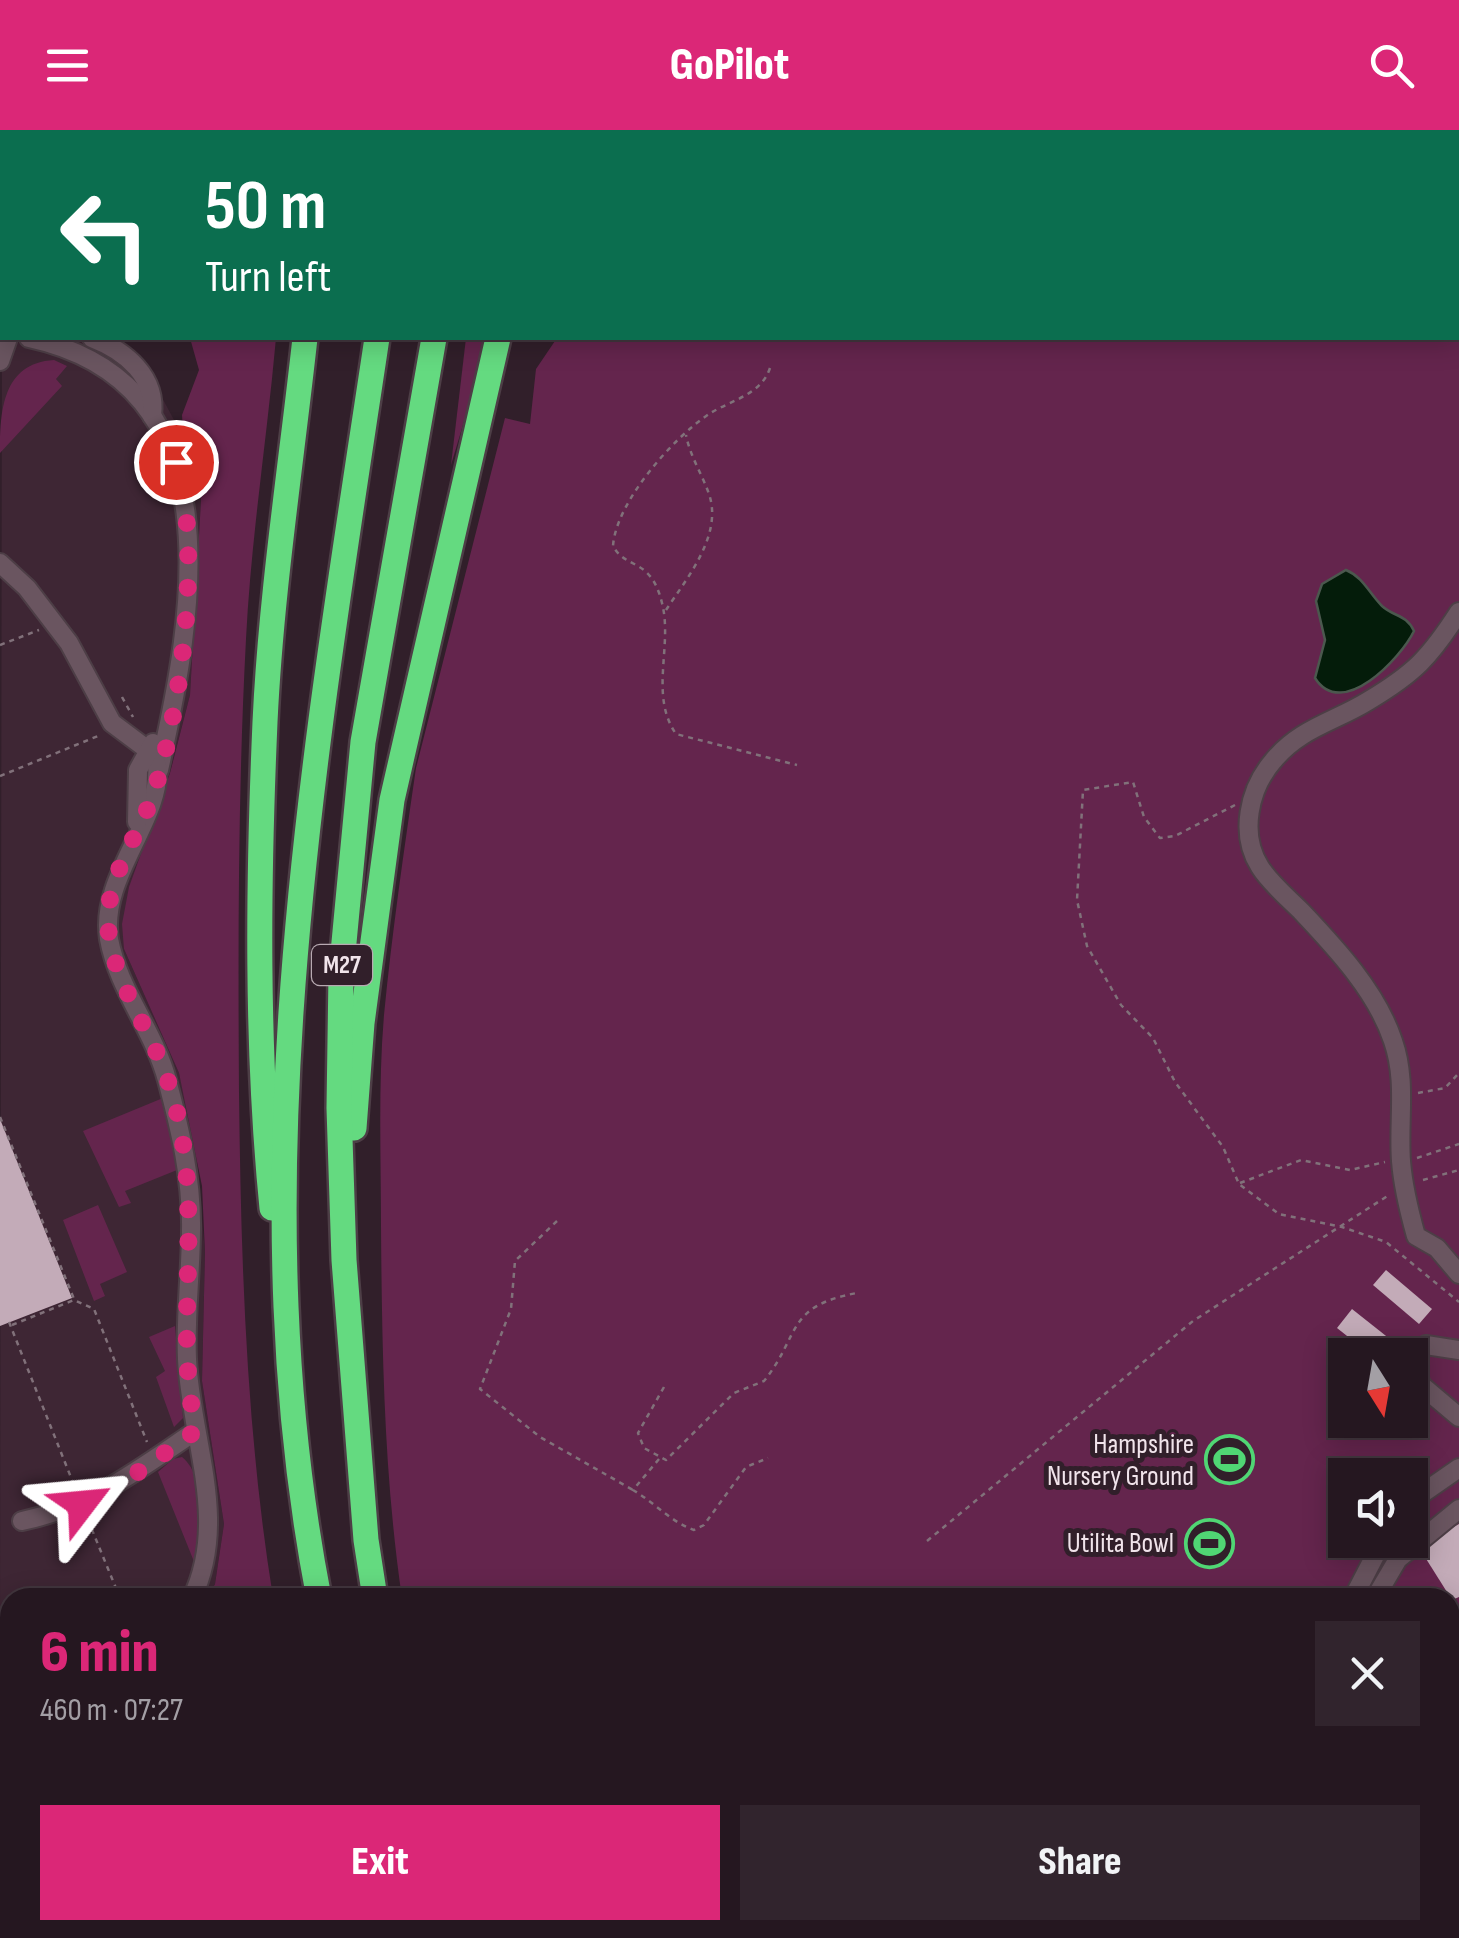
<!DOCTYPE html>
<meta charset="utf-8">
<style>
:root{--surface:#251720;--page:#31242d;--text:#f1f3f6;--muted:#a39fa5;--line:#42363e;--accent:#db2777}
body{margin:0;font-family:"Sofia Sans Condensed",sans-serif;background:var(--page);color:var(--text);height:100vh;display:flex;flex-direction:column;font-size:38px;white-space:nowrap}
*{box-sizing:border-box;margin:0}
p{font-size:32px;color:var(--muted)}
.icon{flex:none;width:55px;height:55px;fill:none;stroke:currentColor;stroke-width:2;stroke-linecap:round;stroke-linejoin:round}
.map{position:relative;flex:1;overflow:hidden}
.side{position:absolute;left:0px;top:1458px;width:1460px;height:352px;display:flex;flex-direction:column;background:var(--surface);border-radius:30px 30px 0 0;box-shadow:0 5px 25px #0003,0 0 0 2px var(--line)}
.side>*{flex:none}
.guide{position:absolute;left:0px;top:0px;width:1460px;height:210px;box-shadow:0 5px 25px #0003,0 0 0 2px var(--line);background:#0b6e4f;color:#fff;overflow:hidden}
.needle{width:65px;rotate:169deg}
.controls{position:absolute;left:1328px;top:1208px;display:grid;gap:20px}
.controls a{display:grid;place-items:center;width:100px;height:100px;border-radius:0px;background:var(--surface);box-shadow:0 5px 25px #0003,0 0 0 2px var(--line);font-size:50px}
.pin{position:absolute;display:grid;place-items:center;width:85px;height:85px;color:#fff;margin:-42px;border:5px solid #fff;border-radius:50%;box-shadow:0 2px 10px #0007}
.me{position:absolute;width:110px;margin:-55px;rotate:61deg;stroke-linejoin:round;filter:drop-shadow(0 0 8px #0008)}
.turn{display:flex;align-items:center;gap:35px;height:210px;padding:0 40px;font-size:45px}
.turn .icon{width:130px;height:130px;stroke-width:2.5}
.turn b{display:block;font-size:70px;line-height:85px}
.round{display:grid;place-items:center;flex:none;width:105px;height:105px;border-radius:0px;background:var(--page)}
.summary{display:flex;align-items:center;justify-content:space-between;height:170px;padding:0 40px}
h1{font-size:60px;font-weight:800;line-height:75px;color:var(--accent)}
.primary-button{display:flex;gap:20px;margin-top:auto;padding:20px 40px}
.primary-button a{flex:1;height:115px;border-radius:0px;background:var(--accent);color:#fff;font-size:40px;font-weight:800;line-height:115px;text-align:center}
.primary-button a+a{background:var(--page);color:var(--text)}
header{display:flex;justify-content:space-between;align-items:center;height:130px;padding:0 40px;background:var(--accent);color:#fff;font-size:45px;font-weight:800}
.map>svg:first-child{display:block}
.built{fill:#3e2634}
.green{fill:#64254d;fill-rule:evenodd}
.water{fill:#041c0a;stroke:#4b584e;stroke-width:2.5}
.building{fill:#c3abb8}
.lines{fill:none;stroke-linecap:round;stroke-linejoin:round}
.minor-casing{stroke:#4d3e46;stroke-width:22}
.major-casing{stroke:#4d3e46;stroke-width:28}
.highway-casing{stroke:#4d3e46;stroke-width:30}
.path{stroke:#81717a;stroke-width:2.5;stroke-dasharray:5 5;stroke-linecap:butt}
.minor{stroke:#6a5560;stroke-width:18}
.major{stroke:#66a573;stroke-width:22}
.highway{stroke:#64da80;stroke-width:25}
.route{stroke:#db2777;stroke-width:18;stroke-dasharray:0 32.4}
.labels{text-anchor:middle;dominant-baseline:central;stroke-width:10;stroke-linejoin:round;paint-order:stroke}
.shield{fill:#311f2a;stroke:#b7a9b1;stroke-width:2.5}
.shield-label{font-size:25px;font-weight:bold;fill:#f1e4eb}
.poi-label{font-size:28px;fill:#f1e4eb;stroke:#311f2a;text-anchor:end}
</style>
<header><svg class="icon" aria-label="menu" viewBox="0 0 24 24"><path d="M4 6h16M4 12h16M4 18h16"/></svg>GoPilot<svg class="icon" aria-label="search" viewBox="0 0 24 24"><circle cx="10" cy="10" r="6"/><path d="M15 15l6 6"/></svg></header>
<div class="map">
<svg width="1459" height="1808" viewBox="0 0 1459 1808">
<rect width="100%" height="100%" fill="#311f2a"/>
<!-- built -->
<g class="built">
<polygon points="2,171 2,208 107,208 152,249 195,329 201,370 190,565 124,819 179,943 195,1006 205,1123 202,1251 224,1394 215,1454 208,1467 10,1468 10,1515 0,1491"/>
<polygon points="62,1800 302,1800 305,1808 62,1808"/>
</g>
<!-- green -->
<g class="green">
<path d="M 737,0 L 1459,0 L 1459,1808 L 483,1808 L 479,1800 L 1450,1800 L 1450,1468 L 402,1468 C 384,1345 382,1221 381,1097 C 381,1027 378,956 384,885 C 392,803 404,720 416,638 L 505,288 L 530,294 L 536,239 L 557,208 L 1458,208 L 1458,2 L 734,2 ZM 1345,1225 L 1410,1225 L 1410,1290 L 1345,1290 ZM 1345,1345 L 1410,1345 L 1410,1410 L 1345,1410 Z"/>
<path d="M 190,208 L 276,208 C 267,308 251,408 246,509 C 238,660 238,811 239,962 C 241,1132 246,1300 273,1467 L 208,1467 L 215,1454 L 224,1394 L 202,1251 L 205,1123 L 202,1056 L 179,943 L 124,819 L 122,794 L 129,757 L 170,643 L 190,565 L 201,370 L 195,329 L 183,301 L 182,285 L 199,240 Z"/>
<polygon points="466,208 489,208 451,335"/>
<path d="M 54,230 L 67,236 L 56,249 L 62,256 L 0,323 C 0,282 2,233 54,230 Z"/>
<polygon points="163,968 177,1040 125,1061 131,1073 119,1077 83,1001"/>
<polygon points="98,1075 127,1142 100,1154 105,1166 94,1171 63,1090"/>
<polygon points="175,1196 183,1288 174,1297 156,1247 165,1241 149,1207"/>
<path d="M 182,1327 C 208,1348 200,1405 195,1434 L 158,1342 L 173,1329 Z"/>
<polygon points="0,1491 10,1515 10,1588 0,1570"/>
</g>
<!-- water -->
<path class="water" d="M 1346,440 C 1363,447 1369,463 1382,476 C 1394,487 1406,484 1414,501 C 1401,528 1342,591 1315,548 L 1325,510 L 1316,471 L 1322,454 Z"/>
<!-- building -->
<g class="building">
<polygon points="0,989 72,1168 0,1196"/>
<polygon points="1386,1140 1432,1179 1419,1194 1373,1155"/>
<polygon points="1352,1179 1400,1217 1394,1225 1371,1225 1337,1198"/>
<polygon points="1459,1394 1459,1467 1452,1470 1418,1416"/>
<polygon points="92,1800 187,1800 190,1808 95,1808"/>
<polygon points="1287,1800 1349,1800 1354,1808 1270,1808"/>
</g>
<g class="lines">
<defs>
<g id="minor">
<polyline points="0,191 2,188"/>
<path d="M 29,208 C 238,253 194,484 159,640"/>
<path d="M 92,208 C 126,221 157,247 152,286"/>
<polyline points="0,231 8,208"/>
<path d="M 0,433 L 27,458 L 69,513 L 112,593 L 148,620 L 157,635 C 163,689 99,746 109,809 C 118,859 154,901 167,950 C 180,999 192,1049 191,1100 C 191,1143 185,1186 187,1229 C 191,1311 229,1390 192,1468"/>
<path d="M 1459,482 C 1430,527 1415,543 1368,571 C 1334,592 1300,598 1273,631 C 1249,659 1239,704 1260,737 C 1270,753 1288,768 1301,781 C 1336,818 1377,862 1393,911 C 1407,951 1398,990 1401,1031 C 1403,1057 1409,1081 1416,1106 L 1437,1118 L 1459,1144"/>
<polyline points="137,692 138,640 153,613"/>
<polyline points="1459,1220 1426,1215 1414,1229 1421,1255 1459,1287"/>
<polyline points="1410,1372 1459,1338"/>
<path d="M 22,1391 C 90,1377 138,1340 194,1302"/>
<polyline points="1353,1468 1383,1410"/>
<polyline points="1375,1468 1398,1429 1459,1379"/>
<polyline points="1225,1800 1232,1808"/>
</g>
<g id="major">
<polyline points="198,0 204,2"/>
<polyline points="7,2 9,0"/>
<polyline points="60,2 65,0"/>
<polyline points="655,2 658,0"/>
<polyline points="0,1618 10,1623"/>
<polyline points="0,1699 10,1694"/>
<polyline points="9,1808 10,1721"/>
</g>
<g id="highway">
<polyline points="118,2 134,2"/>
<polyline points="410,2 411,0"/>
<polyline points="469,2 469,0"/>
<polyline points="0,54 2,53"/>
<polyline points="354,998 362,893 392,670 498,208"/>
<path d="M 272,1078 C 256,918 258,753 265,592 C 271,464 291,335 305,208"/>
<path d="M 319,1468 C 238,1051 315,621 377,208"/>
<polyline points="375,1468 366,1410 344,1130 339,978 341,844 363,612 434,208"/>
<polyline points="389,1800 390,1808"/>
<polyline points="441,1800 443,1808"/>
</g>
</defs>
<!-- minor casing -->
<use href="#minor" class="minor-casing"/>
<!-- major casing -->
<use href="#major" class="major-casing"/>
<!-- highway casing -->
<use href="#highway" class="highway-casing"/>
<!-- path -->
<g class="path">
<path d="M 770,238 C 761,265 731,270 709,284 C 673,308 616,372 613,416 C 626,440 651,427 662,473 C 673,516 649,565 676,604 L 797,635"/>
<path d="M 666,480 C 687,448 723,405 709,364 C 702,344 690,326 686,305"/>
<polyline points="0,515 39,500"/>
<polyline points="122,567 133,587"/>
<polyline points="0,646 98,606"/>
<polyline points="1235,675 1175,706 1160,708 1144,687 1133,652 1083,660 1077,770 1087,816 1121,875 1153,908 1175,952 1223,1017 1239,1054 1279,1084 1342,1097 1386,1112 1459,1172"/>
<polyline points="1418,963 1445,958 1459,943"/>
<polyline points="0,987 74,1169"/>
<polyline points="1417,1028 1459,1014"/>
<polyline points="1423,1050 1459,1040"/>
<polyline points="1240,1053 1301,1030 1350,1040 1385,1032"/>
<polyline points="557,1091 515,1131 511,1179 480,1259 540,1307 633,1360"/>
<polyline points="9,1192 74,1355"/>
<polyline points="12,1195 74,1170 94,1179 147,1312"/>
<path d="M 664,1257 L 638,1303 L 644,1318 L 666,1330 L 734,1263 L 764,1251 C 801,1205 785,1176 857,1163"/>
<path d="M 659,1329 L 633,1360 C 655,1373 671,1392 694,1400 L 704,1395 L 746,1337 L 768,1328"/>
<polyline points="88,1390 120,1468"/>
<polyline points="927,1411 1193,1191 1389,1065"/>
<polyline points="0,1581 10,1595"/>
<polyline points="191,1800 193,1808"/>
<polyline points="911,1800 918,1808"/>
<polyline points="1009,1800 1016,1808"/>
<polyline points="747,1808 750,1800"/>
</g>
<!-- minor -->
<use href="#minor" class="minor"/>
<!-- major -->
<use href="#major" class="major"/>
<!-- highway -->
<use href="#highway" class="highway"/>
</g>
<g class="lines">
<!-- route -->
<path class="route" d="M 82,1374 L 140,1341 L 194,1302 C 192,1277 188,1251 187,1226 C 185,1129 200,1033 164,940 C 145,889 101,833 109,776 C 113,740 138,704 151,670 C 181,588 203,415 176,332"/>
</g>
<!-- icons -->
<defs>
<symbol id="stadium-ring" viewBox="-11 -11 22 22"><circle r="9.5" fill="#311f2a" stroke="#50d674" stroke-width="1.5"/><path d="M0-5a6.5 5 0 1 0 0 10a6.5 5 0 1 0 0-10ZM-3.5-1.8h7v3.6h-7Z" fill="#50d674"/></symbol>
</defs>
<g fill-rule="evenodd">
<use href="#stadium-ring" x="1202" y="1302" width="55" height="55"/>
<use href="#stadium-ring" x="1182" y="1386" width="55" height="55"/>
</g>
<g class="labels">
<!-- shield labels -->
<rect class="shield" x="312" y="815" width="60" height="40" rx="8"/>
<g class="shield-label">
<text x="342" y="835">M27</text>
</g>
<!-- poi labels -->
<g class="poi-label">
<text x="1194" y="1314">Hampshire<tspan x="1194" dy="32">Nursery Ground</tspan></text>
<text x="1174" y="1413">Utilita Bowl</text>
</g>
</g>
</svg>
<div class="controls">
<a><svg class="needle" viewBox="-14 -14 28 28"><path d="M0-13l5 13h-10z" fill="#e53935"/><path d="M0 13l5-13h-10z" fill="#a39fa5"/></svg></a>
<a><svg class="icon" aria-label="sound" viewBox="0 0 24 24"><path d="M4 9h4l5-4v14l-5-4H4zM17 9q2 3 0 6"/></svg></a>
</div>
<div class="pin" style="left:176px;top:332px;background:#d93025"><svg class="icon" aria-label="arrive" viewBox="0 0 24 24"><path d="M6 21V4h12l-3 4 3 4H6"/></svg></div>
<svg class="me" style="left:82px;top:1374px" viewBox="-20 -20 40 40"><path d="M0-17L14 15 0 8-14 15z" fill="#db2777" stroke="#fff" stroke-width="4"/></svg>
<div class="guide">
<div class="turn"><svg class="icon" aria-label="left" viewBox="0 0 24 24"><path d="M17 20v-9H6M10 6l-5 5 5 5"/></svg><div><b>50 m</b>Turn left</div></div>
</div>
<section class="side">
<div class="summary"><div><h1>6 min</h1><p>460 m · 07:27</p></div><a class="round"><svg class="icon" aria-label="close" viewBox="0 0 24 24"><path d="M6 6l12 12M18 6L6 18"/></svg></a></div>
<div class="primary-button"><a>Exit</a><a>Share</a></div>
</section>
</div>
